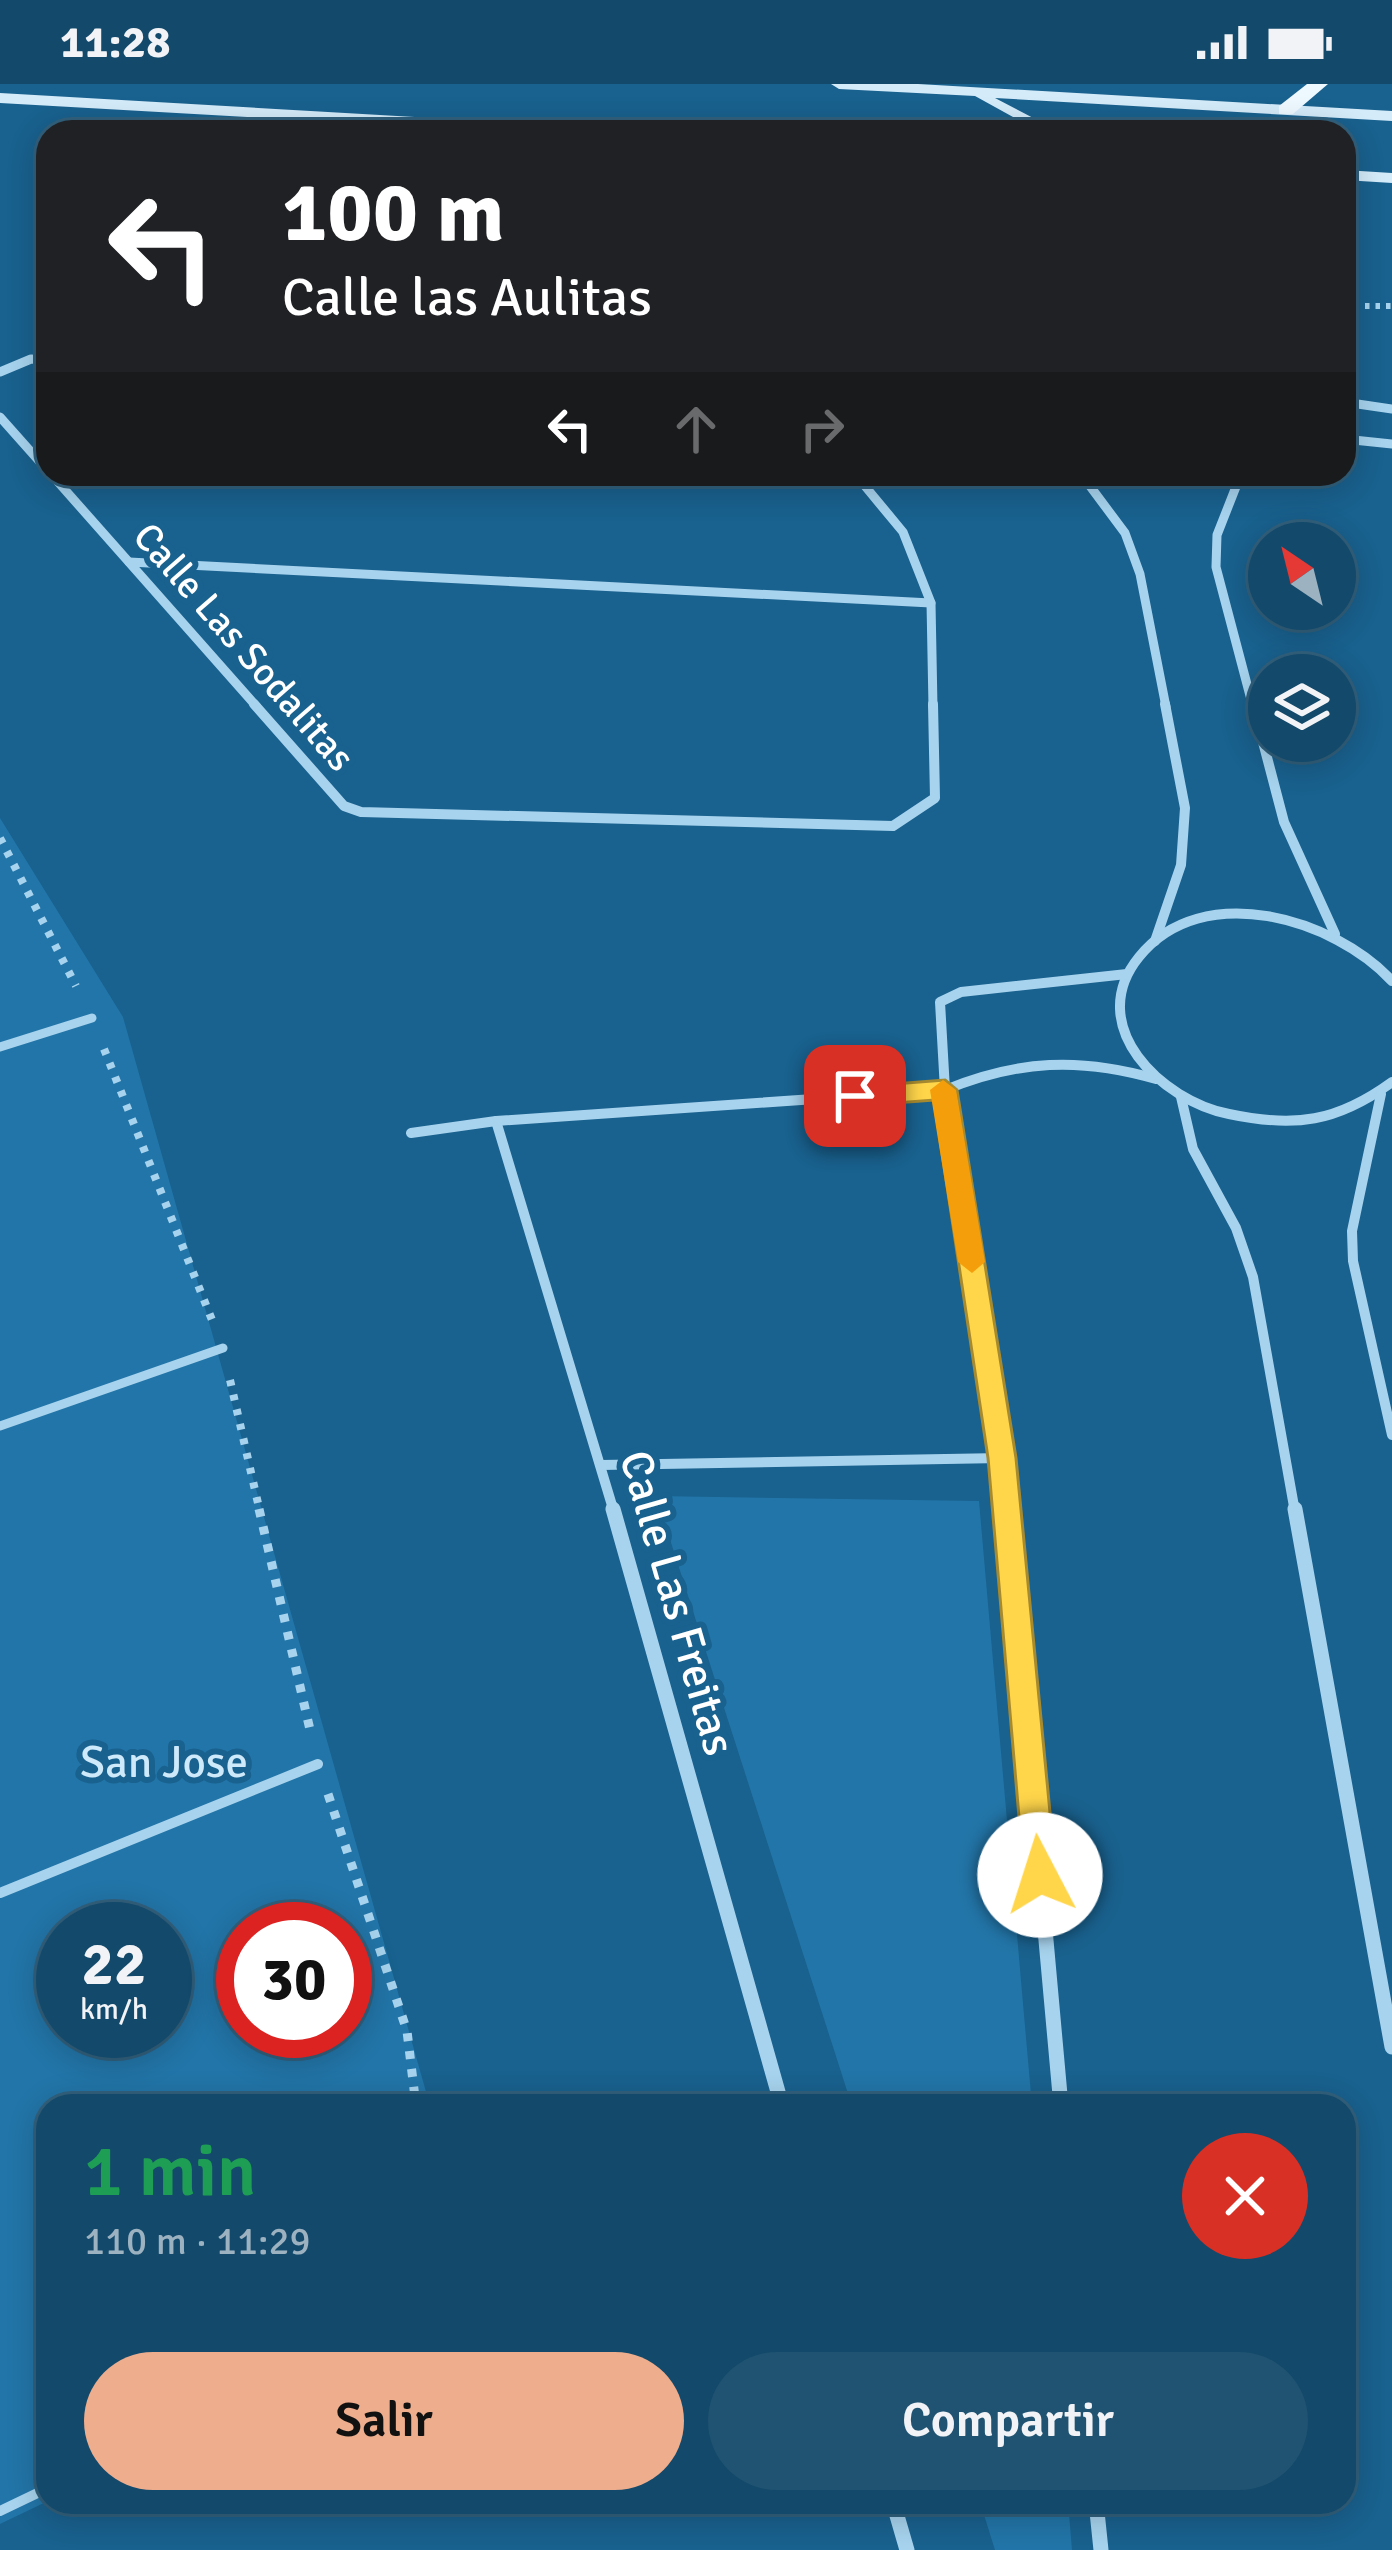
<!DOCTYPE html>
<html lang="es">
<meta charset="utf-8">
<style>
:root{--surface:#13496a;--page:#205372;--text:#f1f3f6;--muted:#9db2c1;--line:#32617e;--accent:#eead8d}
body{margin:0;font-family:Signika,sans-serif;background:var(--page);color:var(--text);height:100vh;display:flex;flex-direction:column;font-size:45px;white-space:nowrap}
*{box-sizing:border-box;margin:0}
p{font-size:39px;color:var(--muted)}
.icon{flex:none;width:66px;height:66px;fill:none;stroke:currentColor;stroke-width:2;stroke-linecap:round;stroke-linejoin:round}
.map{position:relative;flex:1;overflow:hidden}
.panel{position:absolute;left:36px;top:2010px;width:1320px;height:420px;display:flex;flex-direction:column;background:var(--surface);border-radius:36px;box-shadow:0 6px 30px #0003,0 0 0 3px var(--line)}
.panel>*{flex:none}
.guide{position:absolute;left:36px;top:36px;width:1320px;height:366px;border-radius:36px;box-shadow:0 6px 30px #0003,0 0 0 3px var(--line);background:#202124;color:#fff;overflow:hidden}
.needle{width:78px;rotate:325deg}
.fabs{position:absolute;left:1248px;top:438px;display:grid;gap:24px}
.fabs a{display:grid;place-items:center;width:108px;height:108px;border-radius:50%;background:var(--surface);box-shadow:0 6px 30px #0003,0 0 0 3px var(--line);font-size:60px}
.speed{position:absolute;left:36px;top:1818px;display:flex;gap:24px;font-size:60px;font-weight:700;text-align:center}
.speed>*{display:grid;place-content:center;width:156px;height:156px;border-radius:50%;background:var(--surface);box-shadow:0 6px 30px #0003,0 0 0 3px var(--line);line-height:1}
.speed small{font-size:30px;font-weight:400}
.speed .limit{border:18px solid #d22;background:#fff;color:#111}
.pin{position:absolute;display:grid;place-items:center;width:102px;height:102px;color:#fff;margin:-51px;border-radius:24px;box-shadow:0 6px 18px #0006}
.me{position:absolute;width:132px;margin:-66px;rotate:355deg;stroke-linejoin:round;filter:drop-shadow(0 0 9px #0008)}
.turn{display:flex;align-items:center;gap:42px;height:252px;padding:0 48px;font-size:54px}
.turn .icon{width:156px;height:156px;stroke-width:2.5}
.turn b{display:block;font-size:84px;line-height:102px}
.lanes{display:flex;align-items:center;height:114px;padding:0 48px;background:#0003;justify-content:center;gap:60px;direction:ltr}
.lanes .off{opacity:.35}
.round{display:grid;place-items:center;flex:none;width:126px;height:126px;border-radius:63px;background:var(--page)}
.overview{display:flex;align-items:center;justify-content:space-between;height:204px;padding:0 48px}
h1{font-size:72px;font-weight:600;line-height:90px;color:#1e9e55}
.button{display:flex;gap:24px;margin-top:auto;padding:24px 48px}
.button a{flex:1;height:138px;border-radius:72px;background:var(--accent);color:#111;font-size:48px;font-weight:600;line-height:138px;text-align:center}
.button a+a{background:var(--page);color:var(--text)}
.status{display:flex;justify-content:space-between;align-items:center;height:84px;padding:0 60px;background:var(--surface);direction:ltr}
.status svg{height:33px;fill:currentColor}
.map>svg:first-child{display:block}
.green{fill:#2275a8;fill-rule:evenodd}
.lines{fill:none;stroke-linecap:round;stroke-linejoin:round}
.path-far2{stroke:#a7d3ee;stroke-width:6;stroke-dasharray:4.5 6;stroke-linecap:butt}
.path-far1{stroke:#a7d3ee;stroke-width:8;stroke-dasharray:6 9;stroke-linecap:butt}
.path{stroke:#a7d3ee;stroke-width:9;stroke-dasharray:8 10;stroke-linecap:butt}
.lane-far1{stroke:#a7d3ee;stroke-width:9}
.lane{stroke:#a7d3ee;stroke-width:10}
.street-far2{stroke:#a7d3ee;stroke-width:9}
.street-far1{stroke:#a7d3ee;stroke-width:10}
.street{stroke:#a7d3ee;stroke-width:15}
.secondary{fill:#d4ebfa;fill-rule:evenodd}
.primary{fill:#eef8ff;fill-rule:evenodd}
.route{fill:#ffd54a;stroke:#a68a30;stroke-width:3}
.slow{fill:#f59e0b}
.labels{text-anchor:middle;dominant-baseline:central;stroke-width:12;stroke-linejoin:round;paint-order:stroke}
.far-street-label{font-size:39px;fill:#fff;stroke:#19618e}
.street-label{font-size:45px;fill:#fff;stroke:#19618e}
.park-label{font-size:45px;fill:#cde9fa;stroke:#19618e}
</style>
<div class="status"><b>11:28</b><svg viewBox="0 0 49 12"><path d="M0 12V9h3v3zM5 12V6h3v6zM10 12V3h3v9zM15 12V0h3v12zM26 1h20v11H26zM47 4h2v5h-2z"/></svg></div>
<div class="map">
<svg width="1392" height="2466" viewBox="0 0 1392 2466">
<rect width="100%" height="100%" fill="#19618e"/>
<!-- green -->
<g class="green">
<path d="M 0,734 L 123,933 L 430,2022 L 48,2022 L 48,2417 L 0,2440 ZM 63,1845 L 165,1845 L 165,1947 L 63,1947 ZM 243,1845 L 345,1845 L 345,1947 L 243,1947 Z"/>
<polygon points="656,1412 979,1417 1032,2022 852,2022"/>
<polygon points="980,2418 1068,2418 1072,2466 995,2466"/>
</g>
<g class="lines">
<!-- path-far2 -->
<polyline class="path-far2" points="1344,222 1392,222"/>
<!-- path-far1 -->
<g class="path-far1">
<polyline points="0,754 76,902"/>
<polyline points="104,965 212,1236"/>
<polyline points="230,1296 260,1428"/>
</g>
<!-- path -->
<g class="path">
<polyline points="259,1425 311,1650"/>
<polyline points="328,1710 407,1947 416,2022"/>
</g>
<!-- lane-far1 -->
<g class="lane-far1">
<polyline points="0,963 92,934"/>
<polyline points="0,1342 223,1264"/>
</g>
<!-- lane -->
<g class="lane">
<polyline points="0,1809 318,1680"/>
<polyline points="0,2427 48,2404"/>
</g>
<!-- street-far2 -->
<g class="street-far2">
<polyline points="0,288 31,275 48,276"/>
<polyline points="1344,318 1392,325"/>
<polyline points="0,333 48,387"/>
<polyline points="1344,355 1392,360"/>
<polyline points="51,390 257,623"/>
<polyline points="855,390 903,448 931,519 933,623"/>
<polyline points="1081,390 1125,449 1140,490 1166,623"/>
<polyline points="1241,390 1217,451 1216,483 1253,623"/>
<polyline points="129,478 931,519"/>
</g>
<!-- street-far1 -->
<g class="street-far1">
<polyline points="254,620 344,722 361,728 893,742 935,714 933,620"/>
<polyline points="1253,620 1284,738 1335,850"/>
<polyline points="1155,857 1181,781 1185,724 1165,620"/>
<path d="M 1392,897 C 1335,835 1202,794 1139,873 C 1083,942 1162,1017 1229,1030 C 1295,1044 1337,1038 1392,998"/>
<polyline points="1381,1010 1352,1147 1353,1177 1392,1351"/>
<polyline points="1181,1013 1193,1065 1236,1144 1253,1193 1295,1428"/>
<polyline points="496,1037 614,1428"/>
<path d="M 411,1049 L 496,1037 L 945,1006 C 1018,976 1080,973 1156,995"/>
<polyline points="601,1381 1002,1374"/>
<polyline points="1007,1428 945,1006 940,918 961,908 1127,890"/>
</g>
<!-- street -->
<g class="street">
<polyline points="613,1425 782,2022"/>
<polyline points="1007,1425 1061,2022"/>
<polyline points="1295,1425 1392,1963"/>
<polyline points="893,2418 907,2466"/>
<polyline points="1096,2418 1101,2466"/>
</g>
<!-- secondary -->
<g class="secondary">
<polygon points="831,0 918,0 1392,27 1392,37 995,14 1060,48 1040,48 975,12 839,5"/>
<polygon points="0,9 588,43 596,48 508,48 0,19"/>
<polygon points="1344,86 1392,89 1392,99 1344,96"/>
</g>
<!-- primary -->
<polygon class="primary" points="1307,0 1328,0 1293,30 1279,30 1279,22"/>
</g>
<!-- route -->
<polygon class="route" points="945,996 957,1006 1016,1374 1056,1791 1051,1801 1040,1806 1029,1801 1024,1791 988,1374 934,1016 855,1022 842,1012 855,1003"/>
<!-- slow -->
<polygon class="slow" points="943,996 956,1006 985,1178 972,1189 958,1178 930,1006"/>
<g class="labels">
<!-- far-street labels -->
<g class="far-street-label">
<text transform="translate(244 563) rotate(49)">Calle Las Sodalitas</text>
</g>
<!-- street labels -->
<g class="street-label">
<text transform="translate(677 1519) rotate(74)">Calle Las Freitas</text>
</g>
<!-- park labels -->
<g class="park-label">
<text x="164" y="1678">San Jose</text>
</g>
</g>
</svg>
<div class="fabs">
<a><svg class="needle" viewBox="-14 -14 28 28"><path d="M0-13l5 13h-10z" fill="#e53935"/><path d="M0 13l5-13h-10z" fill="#9db2c1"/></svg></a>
<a><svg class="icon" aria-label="layers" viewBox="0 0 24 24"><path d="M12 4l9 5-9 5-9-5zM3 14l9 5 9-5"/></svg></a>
</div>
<div class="speed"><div>22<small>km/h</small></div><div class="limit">30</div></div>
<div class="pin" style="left:855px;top:1012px;background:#d93025"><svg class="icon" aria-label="arrive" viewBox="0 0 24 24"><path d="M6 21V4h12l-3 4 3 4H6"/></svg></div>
<svg class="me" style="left:1040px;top:1791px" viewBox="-20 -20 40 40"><circle r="19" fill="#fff"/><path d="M0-13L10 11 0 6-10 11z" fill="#ffd54a"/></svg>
<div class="guide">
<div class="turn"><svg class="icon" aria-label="left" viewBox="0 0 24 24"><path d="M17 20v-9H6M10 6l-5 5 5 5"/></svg><div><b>100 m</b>Calle las Aulitas</div></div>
<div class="lanes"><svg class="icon" aria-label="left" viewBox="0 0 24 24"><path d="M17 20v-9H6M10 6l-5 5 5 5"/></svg><svg class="icon off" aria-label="ahead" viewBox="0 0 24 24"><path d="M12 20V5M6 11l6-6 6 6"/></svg><svg class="icon off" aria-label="right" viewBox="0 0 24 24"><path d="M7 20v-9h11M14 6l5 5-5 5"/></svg></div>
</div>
<section class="panel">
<div class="overview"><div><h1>1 min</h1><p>110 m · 11:29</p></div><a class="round" style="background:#d93025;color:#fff"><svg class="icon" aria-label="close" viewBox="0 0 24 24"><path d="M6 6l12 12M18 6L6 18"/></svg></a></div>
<div class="button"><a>Salir</a><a>Compartir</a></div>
</section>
</div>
